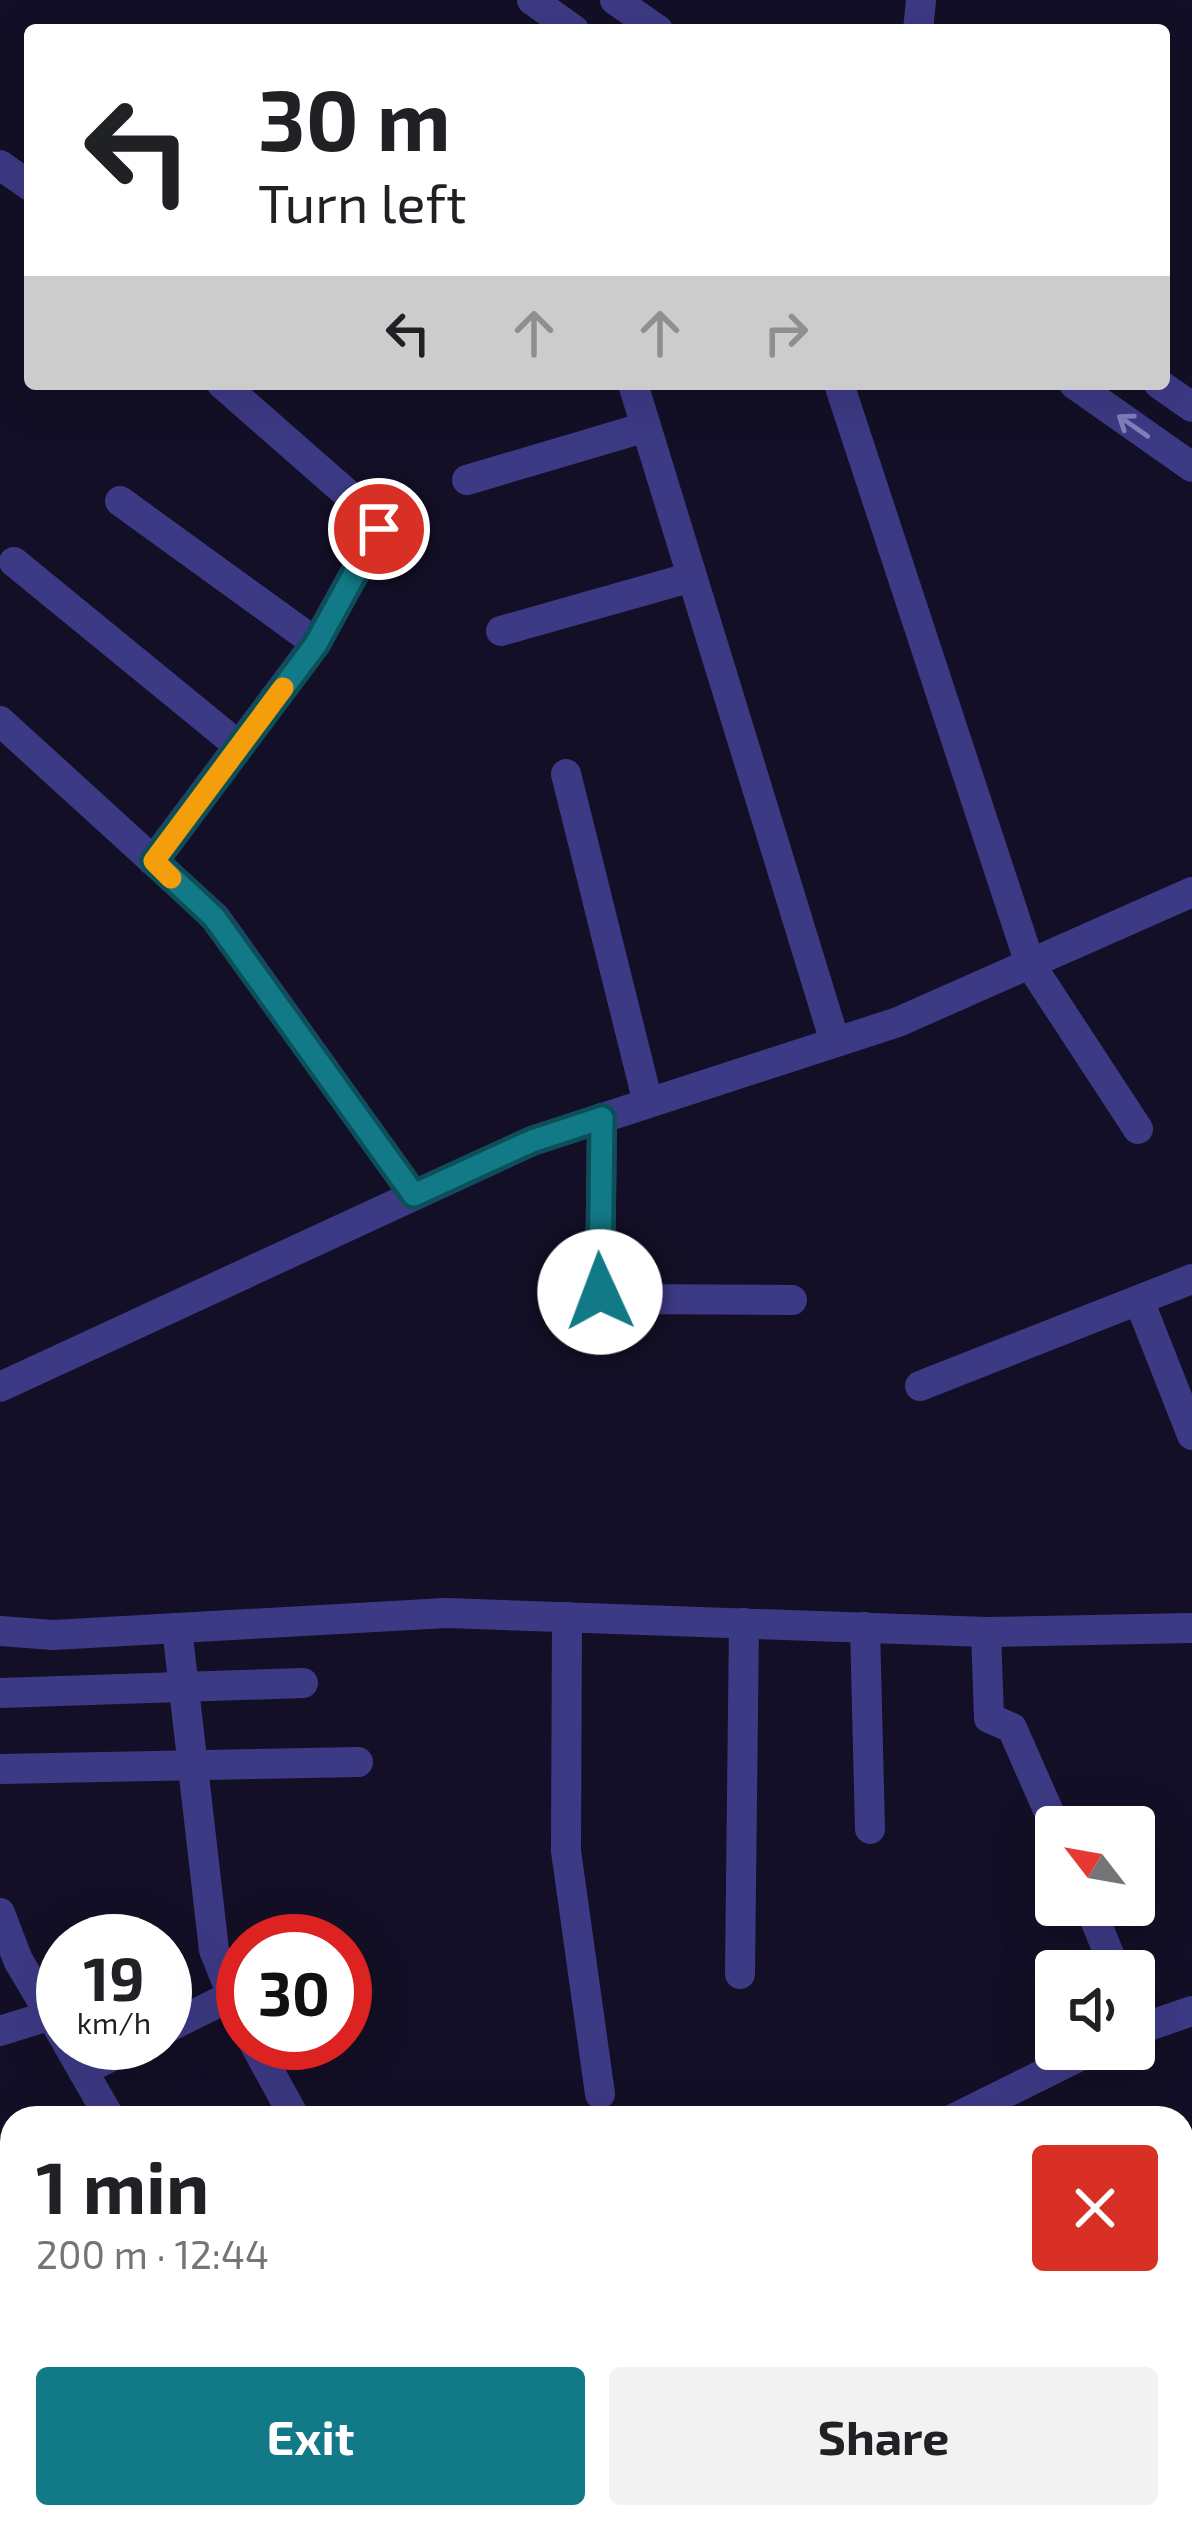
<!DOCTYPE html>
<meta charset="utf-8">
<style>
:root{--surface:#fff;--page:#f2f2f2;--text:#202124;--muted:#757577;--accent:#127987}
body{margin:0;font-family:"Exo 2",sans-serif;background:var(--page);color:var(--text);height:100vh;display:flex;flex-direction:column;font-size:45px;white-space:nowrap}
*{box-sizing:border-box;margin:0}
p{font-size:39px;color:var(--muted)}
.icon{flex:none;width:66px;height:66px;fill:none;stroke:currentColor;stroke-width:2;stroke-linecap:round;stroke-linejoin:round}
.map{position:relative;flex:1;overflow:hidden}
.drawer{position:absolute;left:0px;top:2106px;width:1194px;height:423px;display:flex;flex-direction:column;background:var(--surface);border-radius:36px 36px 0 0;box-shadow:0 12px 48px #0002}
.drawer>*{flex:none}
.guide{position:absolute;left:24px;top:24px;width:1146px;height:366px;border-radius:12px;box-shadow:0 12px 48px #0002;background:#fff;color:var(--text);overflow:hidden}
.needle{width:78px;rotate:301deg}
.buttons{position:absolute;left:1035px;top:1806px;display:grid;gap:24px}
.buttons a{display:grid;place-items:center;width:120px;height:120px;border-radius:12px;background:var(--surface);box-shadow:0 12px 48px #0002;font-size:60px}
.speed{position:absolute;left:36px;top:1914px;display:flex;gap:24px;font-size:60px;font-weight:700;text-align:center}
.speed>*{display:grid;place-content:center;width:156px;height:156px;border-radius:50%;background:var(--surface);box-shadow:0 12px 48px #0002;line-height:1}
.speed small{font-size:30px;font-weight:400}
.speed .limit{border:18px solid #d22;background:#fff;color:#111}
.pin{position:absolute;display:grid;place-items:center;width:102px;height:102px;color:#fff;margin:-51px;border:6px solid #fff;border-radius:50%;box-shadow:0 3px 12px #0007}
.me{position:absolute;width:132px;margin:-66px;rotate:358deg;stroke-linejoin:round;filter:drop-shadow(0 0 9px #0008)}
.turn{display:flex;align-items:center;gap:42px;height:252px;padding:0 36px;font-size:54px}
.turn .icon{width:156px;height:156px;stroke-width:2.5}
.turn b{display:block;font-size:84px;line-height:102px}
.lanes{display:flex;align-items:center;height:114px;padding:0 36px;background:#0003;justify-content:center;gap:60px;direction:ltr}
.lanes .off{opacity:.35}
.round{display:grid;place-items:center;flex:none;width:126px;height:126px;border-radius:12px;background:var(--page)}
.headline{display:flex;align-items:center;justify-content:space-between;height:204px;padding:0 36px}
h1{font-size:72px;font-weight:700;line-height:90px}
.primary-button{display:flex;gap:24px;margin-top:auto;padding:24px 36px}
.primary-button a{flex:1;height:138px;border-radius:12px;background:var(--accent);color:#fff;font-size:48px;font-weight:700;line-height:138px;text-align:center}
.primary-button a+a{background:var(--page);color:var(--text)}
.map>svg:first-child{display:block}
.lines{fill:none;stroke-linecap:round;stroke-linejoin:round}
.minor{stroke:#3d3a85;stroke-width:30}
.oneway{stroke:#837fbc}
.route-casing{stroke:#0c4f58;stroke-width:30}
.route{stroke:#127987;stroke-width:21}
.slow{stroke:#f59e0b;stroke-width:21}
</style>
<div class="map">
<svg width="1192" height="2527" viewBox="0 0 1192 2527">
<rect width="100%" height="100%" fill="#130f26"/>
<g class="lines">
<!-- minor -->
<g class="minor">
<polyline points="532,0 574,30"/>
<polyline points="615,0 658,30"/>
<polyline points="918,30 921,0"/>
<polyline points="0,165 30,186"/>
<polyline points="633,384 835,1042"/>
<polyline points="839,384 1030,964 1138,1129"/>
<polyline points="1074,384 1192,467"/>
<polyline points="1159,384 1192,407"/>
<polyline points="467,480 646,427"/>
<polyline points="120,501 316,643"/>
<polyline points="14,562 239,746"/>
<polyline points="501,631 692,577"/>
<polyline points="0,721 215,917 414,1195"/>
<polyline points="566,774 648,1103"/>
<polyline points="153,861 316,643 379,529 376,519 222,384"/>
<polyline points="602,1118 600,1291 616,1299 792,1300"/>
<polyline points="1140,1303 1192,1435"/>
<polyline points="920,1386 1192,1279"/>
<polyline points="0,1387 532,1141 898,1022 1192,892"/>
<polyline points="567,1617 566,1851 600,2094"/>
<polyline points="865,1627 870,1829"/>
<polyline points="177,1628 214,1950 243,2023"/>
<polyline points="0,1631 53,1635 446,1613 986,1632 1192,1628"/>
<polyline points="986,1632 989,1718 1012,1728 1056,1828"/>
<polyline points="0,1693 303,1683"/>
<polyline points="0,1769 358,1762"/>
<polyline points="1089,1905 1116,1971"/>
<polyline points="0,1913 18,1960 63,2036"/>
<polyline points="740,1974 744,1623"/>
<polyline points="165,2029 229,1997"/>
<polyline points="0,2031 51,2015"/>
<polyline points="1134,2031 1192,2011"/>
<polyline points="67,2043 110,2118"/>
<polyline points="254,2043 295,2118"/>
<polyline points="83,2071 138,2043"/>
<polyline points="955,2118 1094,2049"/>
<polyline points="1182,2201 1192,2187"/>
<polyline points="667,2517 677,2527"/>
<polyline points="584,2527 598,2517"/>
<polyline points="758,2527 765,2517"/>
<polyline points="934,2527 941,2517"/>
</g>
</g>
<!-- one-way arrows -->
<defs><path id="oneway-shaft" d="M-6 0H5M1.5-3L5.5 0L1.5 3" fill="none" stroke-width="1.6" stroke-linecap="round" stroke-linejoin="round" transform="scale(3)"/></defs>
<use class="oneway" href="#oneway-shaft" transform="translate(1133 426) rotate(-145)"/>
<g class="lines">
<defs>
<polyline id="route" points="379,529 316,644 154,861 214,917 414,1195 532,1141 602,1118 600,1292"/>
</defs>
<!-- route casing -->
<use href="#route" class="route-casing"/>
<!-- route -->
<use href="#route" class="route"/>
<!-- slow -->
<polyline class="slow" points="171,878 154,861 283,688"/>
</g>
</svg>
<div class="buttons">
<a><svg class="needle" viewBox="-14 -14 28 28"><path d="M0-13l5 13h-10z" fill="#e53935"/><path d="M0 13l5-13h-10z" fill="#757577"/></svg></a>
<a><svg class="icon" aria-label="sound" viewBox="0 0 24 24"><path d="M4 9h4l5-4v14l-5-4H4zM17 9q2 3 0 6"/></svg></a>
</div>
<div class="speed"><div>19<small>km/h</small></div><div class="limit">30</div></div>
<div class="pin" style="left:379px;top:529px;background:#d93025"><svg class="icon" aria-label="arrive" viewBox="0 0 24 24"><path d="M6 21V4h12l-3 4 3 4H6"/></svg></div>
<svg class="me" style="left:600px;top:1292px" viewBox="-20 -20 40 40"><circle r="19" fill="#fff"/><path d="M0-13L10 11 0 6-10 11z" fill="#127987"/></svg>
<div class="guide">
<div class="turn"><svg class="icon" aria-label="left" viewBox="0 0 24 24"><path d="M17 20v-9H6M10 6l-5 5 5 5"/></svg><div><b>30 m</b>Turn left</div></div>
<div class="lanes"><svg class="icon" aria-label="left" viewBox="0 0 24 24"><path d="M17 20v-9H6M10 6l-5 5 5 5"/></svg><svg class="icon off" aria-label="ahead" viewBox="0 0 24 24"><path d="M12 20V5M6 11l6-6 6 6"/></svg><svg class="icon off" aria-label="ahead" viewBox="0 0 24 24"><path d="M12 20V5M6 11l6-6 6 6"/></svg><svg class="icon off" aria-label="right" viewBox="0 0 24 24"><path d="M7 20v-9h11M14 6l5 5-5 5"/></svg></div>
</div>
<section class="drawer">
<div class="headline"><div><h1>1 min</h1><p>200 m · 12:44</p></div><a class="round" style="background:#d93025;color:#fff"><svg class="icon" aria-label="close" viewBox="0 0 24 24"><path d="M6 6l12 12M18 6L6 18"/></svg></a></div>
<div class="primary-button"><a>Exit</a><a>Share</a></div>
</section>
</div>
